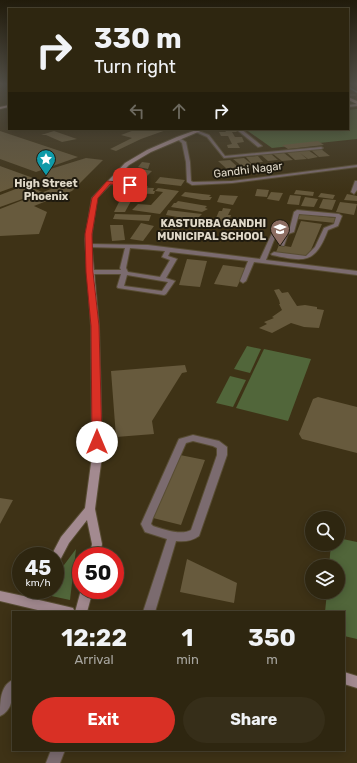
<!DOCTYPE html>
<style>
:root{--surface:#2e2610;--page:#362e19;--text:#f1f3f6;--muted:#a7a59f;--line:#494330;--accent:#d93025}
body{margin:0;font-family:Rubik,sans-serif;background:var(--page);color:var(--text);height:100vh;display:flex;flex-direction:column;font-size:15px;white-space:nowrap}
*{box-sizing:border-box;margin:0}
p{font-size:13px;color:var(--muted)}
.icon{flex:none;width:22px;height:22px;fill:none;stroke:currentColor;stroke-width:2;stroke-linecap:round;stroke-linejoin:round}
.map{position:relative;flex:1;overflow:hidden}
.panel{position:absolute;left:12px;top:611px;width:333px;height:140px;display:flex;flex-direction:column;background:var(--surface);border-radius:0px;box-shadow:0 2px 10px #0003,0 0 0 1px var(--line)}
.panel>*{flex:none}
.top-card{position:absolute;left:8px;top:8px;width:341px;height:122px;border-radius:0px;box-shadow:0 2px 10px #0003,0 0 0 1px var(--line);background:#2e2610;color:var(--text);overflow:hidden}
.buttons{position:absolute;left:305px;top:511px;display:grid;gap:8px}
.buttons a{display:grid;place-items:center;width:40px;height:40px;border-radius:50%;background:var(--surface);box-shadow:0 2px 10px #0003,0 0 0 1px var(--line);font-size:20px}
.speed{position:absolute;left:12px;top:547px;display:flex;gap:8px;font-size:20px;font-weight:700;text-align:center}
.speed>*{display:grid;place-content:center;width:52px;height:52px;border-radius:50%;background:var(--surface);box-shadow:0 2px 10px #0003,0 0 0 1px var(--line);line-height:1}
.speed small{font-size:10px;font-weight:400}
.speed .limit{border:6px solid #d22;background:#fff;color:#111}
.pin{position:absolute;display:grid;place-items:center;width:34px;height:34px;color:#fff;margin:-17px;border-radius:8px;box-shadow:0 2px 6px #0006}
.me{position:absolute;width:44px;margin:-22px;rotate:0deg;stroke-linejoin:round;filter:drop-shadow(0 0 3px #0008)}
.turn{display:flex;align-items:center;gap:14px;height:84px;padding:0 20px;font-size:18px}
.turn .icon{width:52px;height:52px;stroke-width:2.5}
.turn b{display:block;font-size:28px;line-height:34px}
.lanes{display:flex;align-items:center;height:38px;padding:0 20px;background:#0003;justify-content:center;gap:20px;direction:ltr}
.lanes .off{opacity:.35}
.eta{display:flex;justify-content:space-evenly;align-items:center;height:68px;text-align:center}
.eta b{font-size:24px;font-weight:700;line-height:28px}
.cta{display:flex;gap:8px;margin-top:auto;padding:8px 20px}
.cta a{flex:1;height:46px;border-radius:24px;background:var(--accent);color:#fff;font-size:16px;font-weight:700;line-height:46px;text-align:center}
.cta a+a{background:var(--page);color:var(--text)}
.map>svg:first-child{display:block}
.green{fill:#51663a}
.lines{fill:none;stroke-linecap:round;stroke-linejoin:round}
.stream{stroke:#5c869e;stroke-width:1.5}
.building{fill:#675a3d}
.minor-casing{stroke:#584d33;stroke-width:2}
.secondary-casing{stroke:#584d33;stroke-width:2}
.primary-casing{stroke:#584d33;stroke-width:2}
.minor{fill:#7b6b6f;fill-rule:evenodd}
.secondary{fill:#a38a90;fill-rule:evenodd}
.primary{fill:#c2a2a9;fill-rule:evenodd}
.route{fill:#d93025;stroke:#8d1f18}
.labels{text-anchor:middle;dominant-baseline:central;stroke-width:4;stroke-linejoin:round;paint-order:stroke}
.far-street-label{font-size:11px;fill:#e0d9c9;stroke:#201b0f}
.far-poi-label{font-size:11px;font-weight:bold;fill:#e0d9c9;stroke:#201b0f}
</style>
<div class="map">
<svg width="357" height="763" viewBox="0 0 357 763">
<rect width="100%" height="100%" fill="#3e3216"/>
<!-- green -->
<g class="green">
<polygon points="357,109 357,139 272,148 245,129 348,129 348,110"/>
<polygon points="247,346 261,349 250,373 234,369"/>
<polygon points="264,349 311,359 288,421 236,408"/>
<polygon points="230,376 246,380 233,407 216,403"/>
<polygon points="338,538 357,542 357,639 344,636 344,612 325,612 327,592 338,592 338,566 329,566 331,544 338,544"/>
<polygon points="76,549 70,600 42,594 45,590 55,590 55,577"/>
</g>
<g class="lines">
<!-- stream -->
<polyline class="stream" points="348,87 357,92"/>
</g>
<!-- building -->
<g class="building">
<polygon points="137,129 169,129 141,139 116,151 110,149 132,138 121,135"/>
<polygon points="224,129 235,129 237,132 232,132 235,137 242,137 244,142 237,143 240,148 228,148 227,145 232,144 228,136 221,136 219,132 226,132"/>
<polygon points="0,131 78,157 36,172 0,159"/>
<polygon points="54,131 77,139 62,142 46,135 41,135"/>
<polygon points="318,141 324,145 288,149 282,145"/>
<polygon points="321,149 330,156 319,157 311,150"/>
<polygon points="308,150 318,157 308,159 300,153 307,159 295,160 286,152"/>
<polygon points="284,153 293,160 282,161 273,154"/>
<polygon points="271,154 278,160 268,161 261,155"/>
<polygon points="258,156 263,162 251,163 246,157"/>
<polygon points="86,158 103,160 72,191 34,206 47,212 39,234 0,236 0,209 51,189 44,171"/>
<polygon points="244,158 249,162 253,165 243,167 233,159"/>
<polygon points="230,160 239,168 227,169 218,161"/>
<polygon points="142,162 150,163 148,169 138,167"/>
<polygon points="0,166 11,170 36,179 0,192"/>
<polygon points="141,169 152,171 144,179 147,179 145,182 125,179"/>
<polygon points="160,177 185,180 181,186 155,183"/>
<polygon points="26,185 42,192 0,207 0,195"/>
<polygon points="129,187 154,188 153,191 155,191 154,194 126,193"/>
<polygon points="158,188 179,191 160,214 132,210 138,204 151,205 163,192 155,191"/>
<polygon points="257,189 269,190 267,197 255,196"/>
<polygon points="296,190 314,192 313,196 294,194"/>
<polygon points="185,192 211,195 209,197 212,197 210,200 202,200 181,196"/>
<polygon points="271,192 283,193 279,201 267,199"/>
<polygon points="321,193 335,195 333,199 318,197"/>
<polygon points="347,194 357,196 357,201 344,200"/>
<polygon points="220,195 238,196 233,205 217,202"/>
<polygon points="290,195 301,196 299,205 287,204"/>
<polygon points="305,197 318,199 314,207 301,206"/>
<polygon points="323,199 336,200 332,210 319,208"/>
<polygon points="120,200 131,201 125,212 114,212"/>
<polygon points="178,201 207,206 205,208 208,209 202,212 171,207 174,203 176,203"/>
<polygon points="340,202 357,204 354,215 336,212"/>
<polygon points="223,208 231,209 228,215 231,215 228,224 223,224 222,226 213,225 219,211 222,211"/>
<polygon points="168,210 202,214 197,219 189,219 166,215"/>
<polygon points="115,214 151,215 149,221 113,219"/>
<polygon points="299,214 336,218 335,223 297,219"/>
<polygon points="301,221 322,224 308,257 276,252 279,245 291,247"/>
<polygon points="141,223 154,226 143,241 130,239"/>
<polygon points="110,225 123,225 125,240 112,241"/>
<polygon points="161,229 184,230 196,232 194,238 171,237 172,235 158,234"/>
<polygon points="187,259 207,261 200,287 179,285"/>
<polygon points="223,265 246,268 237,287 214,284"/>
<polygon points="279,289 282,293 288,292 297,306 305,305 317,307 317,309 324,310 319,328 304,327 291,323 272,333 259,328 267,324 264,322 274,318 272,317 282,310 279,304 280,304 279,300 274,290"/>
<polygon points="185,365 187,372 182,373 152,421 154,434 116,437 111,371"/>
<polygon points="318,397 357,407 357,453 302,439 299,434 313,399"/>
<polygon points="180,455 205,460 181,525 153,518"/>
<polygon points="0,498 13,500 0,524"/>
<polygon points="187,559 237,583 234,603 180,592"/>
</g>
<g class="lines">
<defs>
<g id="minor">
<polygon points="348,94 355,95 348,96"/>
<polygon points="236,129 241,129 262,146 258,147"/>
<polygon points="196,130 209,135 225,156 321,147 323,148 321,149 224,158 207,137 196,132"/>
<polygon points="178,137 186,142 190,162 191,181 193,182 232,181 357,165 357,167 232,183 192,185 187,182 186,162 182,143 176,138"/>
<polygon points="355,181 357,181 357,190 354,194 351,192"/>
<polygon points="107,182 145,186 147,187 145,188 109,184 107,184"/>
<path d="M 297,210 L 339,214 L 342,216 L 338,226 L 328,230 C 315,264 305,262 272,255 L 271,254 L 274,252 L 306,256 L 315,247 L 324,228 L 334,224 L 336,217 L 299,214 L 294,232 L 288,234 L 284,246 L 279,245 L 282,235 L 276,235 L 266,260 L 357,271 L 357,275 L 254,262 L 246,281 L 243,283 L 240,281 L 248,261 L 170,252 L 168,256 L 177,259 L 166,278 L 175,281 L 166,294 L 164,295 L 118,288 L 117,287 L 121,274 L 90,274 L 87,272 L 90,270 L 121,270 L 120,268 L 125,248 L 87,247 L 86,246 L 89,244 L 148,245 L 260,259 L 272,233 L 289,231 L 294,212 ZM 130,248 L 165,251 L 162,257 L 170,260 L 160,277 L 128,272 L 126,268 ZM 127,275 L 168,282 L 162,291 L 124,286 Z"/>
<path d="M 193,435 L 219,441 L 227,447 L 227,455 L 199,536 C 192,541 185,542 176,541 L 155,612 L 143,612 L 167,539 L 145,532 L 141,524 L 178,441 L 179,439 ZM 193,441 L 213,446 L 217,448 L 217,455 L 191,530 C 181,536 163,529 153,526 L 151,524 L 153,518 L 186,443 Z"/>
<path d="M 13,680 C 13,692 14,710 0,716 C 0,703 0,685 13,680 Z"/>
<polygon points="51,750 65,750 60,763 46,763"/>
</g>
<g id="secondary">
<polygon points="357,104 357,106 348,107 348,105"/>
<polygon points="199,129 205,129 151,152 129,165 97,198 91,239 99,326 101,402 102,456 95,509 102,544 100,556 90,556 92,544 87,520 69,543 59,562 55,564 55,556 51,556 61,537 85,508 92,456 91,326 85,239 92,198 125,163 147,150 177,137"/>
<polygon points="32,590 44,590 39,600 69,607 73,608 75,612 46,612 0,601 0,591 28,597"/>
<polygon points="81,590 93,590 87,612 75,612"/>
<polygon points="344,672 357,676 357,688 344,684"/>
</g>
<g id="primary">
<polygon points="348,97 357,101 357,104 348,100"/>
<polygon points="9,105 9,107 0,109 0,107"/>
</g>
</defs>
<!-- minor casing -->
<use href="#minor" class="minor-casing"/>
<!-- secondary casing -->
<use href="#secondary" class="secondary-casing"/>
<!-- primary casing -->
<use href="#primary" class="primary-casing"/>
<!-- minor -->
<use href="#minor" class="minor"/>
<!-- secondary -->
<use href="#secondary" class="secondary"/>
<!-- primary -->
<use href="#primary" class="primary"/>
</g>
<!-- sky -->
<linearGradient id="sky" x2="0" y2="1"><stop stop-color="#221c0c"/><stop offset="0.44" stop-color="#524f47"/><stop offset="1" stop-color="#524f47" stop-opacity="0"/></linearGradient>
<rect width="357" height="191" fill="url(#sky)"/>
<!-- route -->
<polygon class="route" points="107,181 130,183 133,185 130,187 110,184 98,198 92,234 93,272 99,326 102,442 101,445 93,445 92,442 91,326 86,272 85,234 92,198"/>
<!-- icons -->
<defs>
<symbol id="sight-pin" viewBox="-11 -11 22 30"><path d="M0 17L-7.5 6A9.5 9.5 0 1 1 7.5 6Z" fill="#0f9aa8" stroke="#201b0f"/><path d="M0-6L1.8-2.2L6-1.7L2.9 1.2L3.7 5.4L0 3.3L-3.7 5.4L-2.9 1.2L-6-1.7L-1.8-2.2Z" fill="#fff"/></symbol>
<symbol id="school-pin" viewBox="-11 -11 22 30"><path d="M0 17L-7.5 6A9.5 9.5 0 1 1 7.5 6Z" fill="#8d6e63" stroke="#201b0f"/><path d="M0-5L7-2L0 1L-7-2ZM-4 1L0 2.5L4 1V4Q0 6-4 4Z" fill="#fff"/></symbol>
</defs>
<g fill-rule="evenodd">
<use href="#sight-pin" x="35" y="148" width="22" height="30"/>
<use href="#school-pin" x="269" y="218" width="22" height="30"/>
</g>
<g class="labels">
<!-- far-street labels -->
<g class="far-street-label">
<text transform="translate(248 170) rotate(-7)">Gandhi Nagar</text>
</g>
<!-- far-poi labels -->
<g class="far-poi-label">
<text x="46" y="183">High Street<tspan x="46" dy="13">Phoenix</tspan></text>
<text x="266" y="223" text-anchor="end">KASTURBA GANDHI<tspan x="266" dy="13">MUNICIPAL SCHOOL</tspan></text>
</g>
</g>
</svg>
<div class="buttons">
<a><svg class="icon" aria-label="search" viewBox="0 0 24 24"><circle cx="10" cy="10" r="6"/><path d="M15 15l6 6"/></svg></a>
<a><svg class="icon" aria-label="layers" viewBox="0 0 24 24"><path d="M12 4l9 5-9 5-9-5zM3 14l9 5 9-5"/></svg></a>
</div>
<div class="speed"><div>45<small>km/h</small></div><div class="limit">50</div></div>
<div class="pin" style="left:130px;top:185px;background:#d93025"><svg class="icon" aria-label="arrive" viewBox="0 0 24 24"><path d="M6 21V4h12l-3 4 3 4H6"/></svg></div>
<svg class="me" style="left:97px;top:442px" viewBox="-20 -20 40 40"><circle r="19" fill="#fff"/><path d="M0-13L10 11 0 6-10 11z" fill="#d93025"/></svg>
<div class="top-card">
<div class="turn"><svg class="icon" aria-label="right" viewBox="0 0 24 24"><path d="M7 20v-9h11M14 6l5 5-5 5"/></svg><div><b>330 m</b>Turn right</div></div>
<div class="lanes"><svg class="icon off" aria-label="left" viewBox="0 0 24 24"><path d="M17 20v-9H6M10 6l-5 5 5 5"/></svg><svg class="icon off" aria-label="ahead" viewBox="0 0 24 24"><path d="M12 20V5M6 11l6-6 6 6"/></svg><svg class="icon" aria-label="right" viewBox="0 0 24 24"><path d="M7 20v-9h11M14 6l5 5-5 5"/></svg></div>
</div>
<section class="panel">
<div class="eta">
<div><b>12:22</b><p>Arrival</p></div>
<div><b>1</b><p>min</p></div>
<div><b>350</b><p>m</p></div>
</div>
<div class="cta"><a>Exit</a><a>Share</a></div>
</section>
</div>
